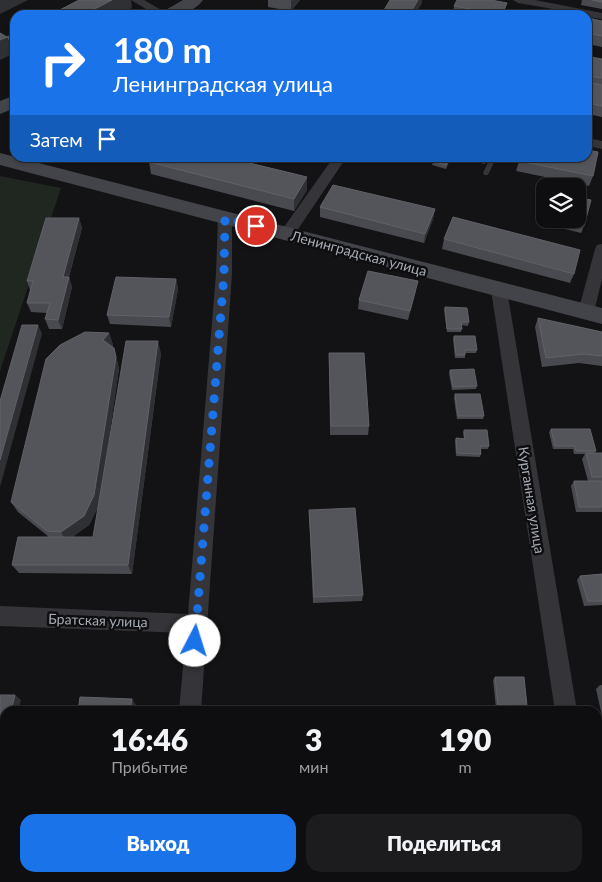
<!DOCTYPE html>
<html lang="ru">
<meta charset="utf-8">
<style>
:root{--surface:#0e0e10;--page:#1c1c1e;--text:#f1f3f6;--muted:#9b9c9f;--line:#2e2e30;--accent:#1a73e8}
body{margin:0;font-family:Lato,sans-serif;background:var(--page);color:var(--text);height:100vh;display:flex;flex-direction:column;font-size:19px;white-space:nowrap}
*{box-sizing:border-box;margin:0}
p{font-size:16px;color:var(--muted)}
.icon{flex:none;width:28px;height:28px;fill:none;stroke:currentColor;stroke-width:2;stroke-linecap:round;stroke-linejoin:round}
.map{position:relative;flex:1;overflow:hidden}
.details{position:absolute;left:0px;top:706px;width:602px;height:176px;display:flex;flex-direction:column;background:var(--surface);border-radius:15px 15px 0 0;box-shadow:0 1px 4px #0004,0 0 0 1px var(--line)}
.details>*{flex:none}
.banner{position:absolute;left:10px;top:10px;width:582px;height:152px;border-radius:15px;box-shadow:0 1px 4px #0004,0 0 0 1px var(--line);background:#1a73e8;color:#fff;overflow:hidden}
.buttons{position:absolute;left:536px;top:178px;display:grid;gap:10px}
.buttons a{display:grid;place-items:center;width:50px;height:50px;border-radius:10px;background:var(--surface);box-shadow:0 1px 4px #0004,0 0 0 1px var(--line);font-size:25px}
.pin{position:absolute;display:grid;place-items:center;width:42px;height:42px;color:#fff;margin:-21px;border:2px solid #fff;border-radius:50%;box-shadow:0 1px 5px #0007}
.me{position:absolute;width:55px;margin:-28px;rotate:5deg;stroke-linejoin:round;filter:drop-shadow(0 0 4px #0008)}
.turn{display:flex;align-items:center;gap:18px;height:105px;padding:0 20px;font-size:22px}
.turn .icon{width:65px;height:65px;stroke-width:2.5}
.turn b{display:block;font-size:35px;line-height:42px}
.then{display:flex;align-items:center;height:48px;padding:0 20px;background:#0003;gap:10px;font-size:19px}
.eta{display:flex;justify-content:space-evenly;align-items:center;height:85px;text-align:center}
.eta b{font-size:30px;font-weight:800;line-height:35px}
.action{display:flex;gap:10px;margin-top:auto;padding:10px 20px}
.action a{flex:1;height:58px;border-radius:15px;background:var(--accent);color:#fff;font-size:20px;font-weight:800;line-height:58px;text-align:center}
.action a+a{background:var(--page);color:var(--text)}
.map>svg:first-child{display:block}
.green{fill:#202721}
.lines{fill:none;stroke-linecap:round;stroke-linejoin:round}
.lane{fill:#353539;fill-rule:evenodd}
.street{fill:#353539;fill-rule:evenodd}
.secondary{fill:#434449;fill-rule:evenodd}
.wall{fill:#494a50}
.shaded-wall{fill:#2f3034}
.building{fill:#53555a;stroke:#606268}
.route{stroke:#1a73e8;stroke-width:9;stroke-dasharray:0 16.2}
.labels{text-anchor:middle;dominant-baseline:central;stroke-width:5;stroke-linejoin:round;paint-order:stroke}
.street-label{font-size:14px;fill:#a6aab4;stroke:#0e0e10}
</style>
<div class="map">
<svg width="602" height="882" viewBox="0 0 602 882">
<rect width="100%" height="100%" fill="#131315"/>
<!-- green -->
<polygon class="green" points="0,176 61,188 0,371"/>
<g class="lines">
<!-- lane -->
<polygon class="lane" points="490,158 496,158 488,175 484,175 483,173"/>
<!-- street -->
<g class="street">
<polygon points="131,0 144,0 170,15 156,15"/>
<polygon points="513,0 535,0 602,13 602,19 588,17 588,15 518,3"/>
<polygon points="588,138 602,141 602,149 588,146"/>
<polygon points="333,158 346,158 292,238 282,238 280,234 282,230"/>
<polygon points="225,213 230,215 232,218 232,274 201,711 179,711 186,633 0,626 0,606 188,614 216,274 218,218 220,215"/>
<polygon points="602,244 602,279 594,312 592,316 586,318 580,316 578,312 595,249 597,245"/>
<polygon points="499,284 504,286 507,290 577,711 555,711 491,290 494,286"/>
<polygon points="598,867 602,869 602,882 583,882 582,878 598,878"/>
<rect x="164" y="878" width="24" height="4"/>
</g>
<!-- secondary -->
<g class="secondary">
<path d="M 183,0 L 203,0 C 193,14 175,15 160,15 L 162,12 Z"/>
<polygon points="15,95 15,108 0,114 0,101"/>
<polygon points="0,153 602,308 602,324 0,165"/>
</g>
</g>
<!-- wall -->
<g class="wall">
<polygon points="268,0 300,0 291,11 268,7"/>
<polygon points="582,0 602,0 602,9 581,5"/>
<polygon points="454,6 506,10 503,15 464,15 453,13"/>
<polygon points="588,18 602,21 602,47 588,44"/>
<polygon points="15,33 15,55 13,54 7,37"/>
<polygon points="602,59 602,117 588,114 588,70"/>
<polygon points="459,158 487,158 485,164"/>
<polygon points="520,158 593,176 589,186 516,171"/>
<polygon points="149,162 307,190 294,211 151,174"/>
<polygon points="433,162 449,162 446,169 432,165"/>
<polygon points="320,207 435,209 433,219 424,243 320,217"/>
<polygon points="79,218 82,228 69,277 72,287 62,329 49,329 45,319 47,313 31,312 27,303 30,290 27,281"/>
<polygon points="550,219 578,219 584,226 581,233 549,225"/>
<polygon points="444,239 574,274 570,283 442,249"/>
<polygon points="176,279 178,289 171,327 110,324 107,315"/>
<polygon points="416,290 408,320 358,309 359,300"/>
<polygon points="445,307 469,322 468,326 461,325 462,329 461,332 447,332 444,310"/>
<polygon points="538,318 602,332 602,366 579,363 542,367 535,327"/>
<polygon points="109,333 113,345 112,347 117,360 119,369 99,505 89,525 72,537 93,537 161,353 132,574 19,573 12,565 49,537 18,512 11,502"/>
<polygon points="454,336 477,350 476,353 465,353 465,358 455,358 453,339"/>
<polygon points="329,353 369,426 368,435 330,435"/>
<polygon points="450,370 477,386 476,389 452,390 449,373"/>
<polygon points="455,394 484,416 483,419 457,419 454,398"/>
<polygon points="551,429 596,451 595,453 602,453 602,512 576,512 571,486 574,481 588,481 582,459 585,454 574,454 573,449 553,449 549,432"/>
<polygon points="464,430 489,446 488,449 481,449 481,454 480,457 456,456 455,441 456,438 464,439 463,433"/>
<polygon points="309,510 363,595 362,601 313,603"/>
<polygon points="602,574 602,605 584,606 577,580 580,576"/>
<polygon points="495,677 527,706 524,709 496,708 493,680"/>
<polygon points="600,685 602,685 602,716 596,689"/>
<polygon points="0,695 21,700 5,711 5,749 0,748"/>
<polygon points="506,878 556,878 557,882 507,882"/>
</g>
<!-- shaded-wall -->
<g class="shaded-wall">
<polygon points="0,0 28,0 0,14"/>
<polygon points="112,0 131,0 132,8 119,15 83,15"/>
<polygon points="292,0 300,0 291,11 291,1"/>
<polygon points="418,0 422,0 422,3 415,15 409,15"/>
<polygon points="7,37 13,54 0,60 0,40"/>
<polygon points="307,177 307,190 294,211 294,199"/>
<polygon points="435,209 433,219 424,243 425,234"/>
<polygon points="79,218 82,228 66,287 63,277"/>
<polygon points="69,277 72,287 62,329 58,320"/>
<polygon points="176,279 178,289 171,327 169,317"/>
<polygon points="38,325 42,334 0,487 0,460"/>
<polygon points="109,333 113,345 107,352 103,340"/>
<polygon points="158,341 161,353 132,574 128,565"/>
<polygon points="114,348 119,369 99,505 89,525 66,542 61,532"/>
<polygon points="15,695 21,700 18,711 11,711"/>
<polygon points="132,699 136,705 136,711 130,711"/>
<polygon points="108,878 114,878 113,882 107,882"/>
</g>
<!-- building -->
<g class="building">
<polygon points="79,0 112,0 83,15 50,15"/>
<polygon points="390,0 418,0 409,15 381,15"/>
<polygon points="457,0 491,0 507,3 502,15 454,6"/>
<polygon points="592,0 602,0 602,2"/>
<polygon points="588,18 602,21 602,36 588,33"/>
<polygon points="0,33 7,37 0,40"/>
<polygon points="15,33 15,42 7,37"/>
<polygon points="591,57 602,59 602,78 588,76 588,71"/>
<polygon points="588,82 602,85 602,106 588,103"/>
<polygon points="588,150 598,152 593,176 519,161 520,158 588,158"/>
<polygon points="152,158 229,158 307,177 294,199 149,162"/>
<polygon points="435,158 444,158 449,159 446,165 433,162"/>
<polygon points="333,185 435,209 425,234 320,207"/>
<polygon points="578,197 591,200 584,226 554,219 578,219"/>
<polygon points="453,217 580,250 574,274 444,239"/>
<polygon points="46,218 79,218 63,277 69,277 58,320 45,319 50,303 27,303 33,281 27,281"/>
<polygon points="368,271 418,281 410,311 359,300"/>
<polygon points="116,277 176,279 169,317 107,315"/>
<polygon points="445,307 467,308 469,322 461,322 462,329 447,329"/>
<polygon points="538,318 602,332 602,356 584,354 546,358"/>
<polygon points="22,325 38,325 0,460 0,401"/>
<polygon points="85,332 109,333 103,340 114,348 116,357 94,495 84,516 61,532 47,531 11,502 46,359 60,345"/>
<polygon points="454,336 475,336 477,350 465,350 465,355 456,355"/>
<polygon points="126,341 158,341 128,565 12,565 18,537 93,537"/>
<polygon points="329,353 364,353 369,426 331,426"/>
<polygon points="474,369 477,386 453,387 450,370"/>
<polygon points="455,394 480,394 484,416 458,416"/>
<polygon points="551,429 590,429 596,451 576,451 575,446 555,446"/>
<polygon points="464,430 487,430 489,446 480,446 481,454 457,453 456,438 465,439"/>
<polygon points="586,453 602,453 602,477 592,477"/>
<polygon points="574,481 602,481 602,507 579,507"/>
<polygon points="355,508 363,595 314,597 309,510"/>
<polygon points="602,574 602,601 588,601 580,576"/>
<polygon points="495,677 524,677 527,706 498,705"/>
<polygon points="0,695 15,695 11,711 5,711 5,739 4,745 0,744"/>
<polygon points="80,697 132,699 130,711 78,711"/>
<polygon points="301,706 349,708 349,711 301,711"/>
<polygon points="50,878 108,878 107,882 49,882"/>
<rect x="310" y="878" width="48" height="4"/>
<polygon points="509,878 556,878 557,882 510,882"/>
</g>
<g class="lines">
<!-- route -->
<polyline class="route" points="195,641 224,274 225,218 256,226"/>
</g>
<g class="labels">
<!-- street labels -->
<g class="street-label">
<text transform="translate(359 253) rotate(15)">Ленинградская улица</text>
<text transform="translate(532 500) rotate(81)">Курганная улица</text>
<text transform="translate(98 620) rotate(2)">Братская улица</text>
</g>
</g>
</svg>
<div class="buttons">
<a><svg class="icon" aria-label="layers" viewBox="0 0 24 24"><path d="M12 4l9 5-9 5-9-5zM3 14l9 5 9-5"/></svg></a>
</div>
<div class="pin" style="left:256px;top:226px;background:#d93025"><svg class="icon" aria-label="arrive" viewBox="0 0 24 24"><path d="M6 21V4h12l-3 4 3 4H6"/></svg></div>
<svg class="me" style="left:195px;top:641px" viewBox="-20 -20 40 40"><circle r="19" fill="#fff"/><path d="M0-13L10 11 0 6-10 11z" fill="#1a73e8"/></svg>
<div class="banner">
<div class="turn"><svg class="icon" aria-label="right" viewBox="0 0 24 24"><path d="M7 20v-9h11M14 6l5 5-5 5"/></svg><div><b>180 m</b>Ленинградская улица</div></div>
<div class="then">Затем<svg class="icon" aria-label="arrive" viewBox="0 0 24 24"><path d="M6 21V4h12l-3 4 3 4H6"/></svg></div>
</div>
<section class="details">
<div class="eta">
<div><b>16:46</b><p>Прибытие</p></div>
<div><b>3</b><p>мин</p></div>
<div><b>190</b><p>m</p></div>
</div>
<div class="action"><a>Выход</a><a>Поделиться</a></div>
</section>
</div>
